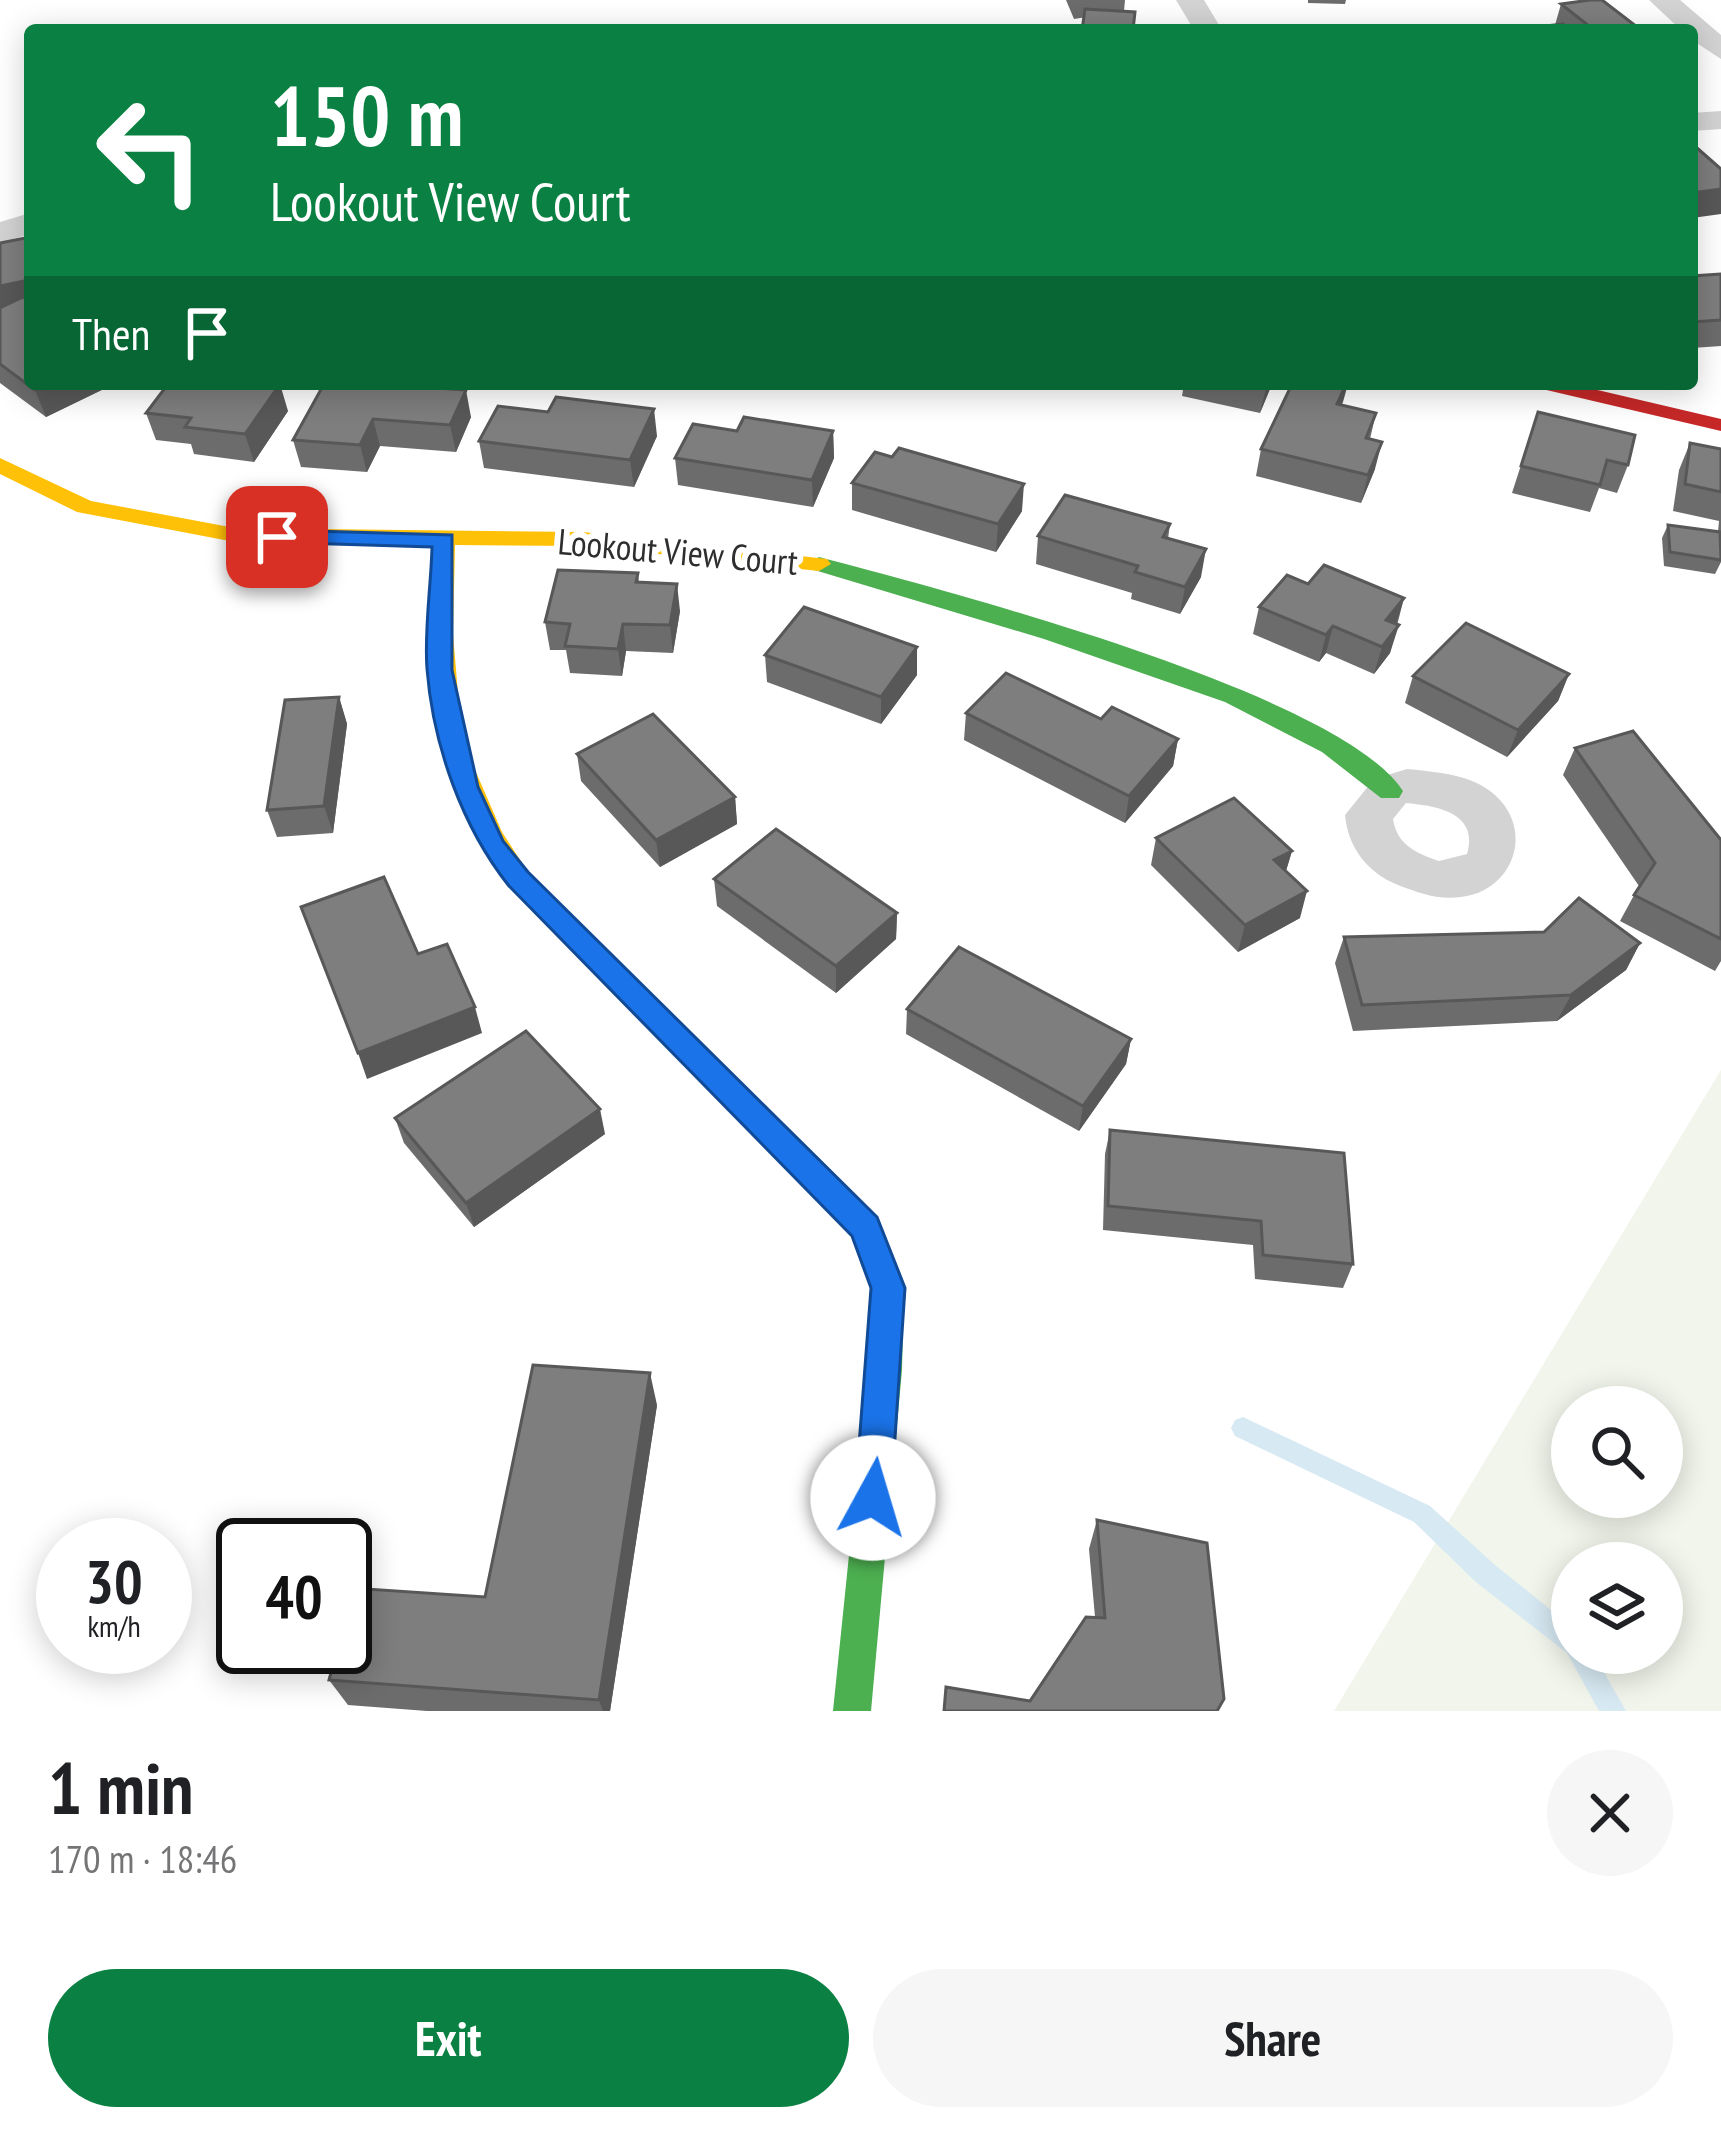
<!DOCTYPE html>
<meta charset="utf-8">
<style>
:root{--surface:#fff;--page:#f6f6f6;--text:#202124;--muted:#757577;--accent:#0b8043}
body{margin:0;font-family:"PT Sans Narrow",sans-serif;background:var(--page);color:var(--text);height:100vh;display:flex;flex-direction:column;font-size:45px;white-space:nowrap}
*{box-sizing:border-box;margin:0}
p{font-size:39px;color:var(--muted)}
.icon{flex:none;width:66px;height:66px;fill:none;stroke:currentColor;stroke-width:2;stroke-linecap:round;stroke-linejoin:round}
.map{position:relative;height:1711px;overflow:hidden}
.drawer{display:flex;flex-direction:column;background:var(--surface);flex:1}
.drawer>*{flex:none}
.hud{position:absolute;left:24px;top:24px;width:1674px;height:366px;border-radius:12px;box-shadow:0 6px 30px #0003;background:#0b8043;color:#fff;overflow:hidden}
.controls{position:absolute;left:1551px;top:1386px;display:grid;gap:24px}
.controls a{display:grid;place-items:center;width:132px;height:132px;border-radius:50%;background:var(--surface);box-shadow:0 6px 30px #0003;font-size:60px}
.speed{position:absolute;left:36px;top:1518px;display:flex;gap:24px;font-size:60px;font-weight:700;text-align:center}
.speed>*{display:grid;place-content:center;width:156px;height:156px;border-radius:50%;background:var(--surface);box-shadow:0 6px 30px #0003;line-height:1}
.speed small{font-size:30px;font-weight:400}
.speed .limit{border:6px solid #111;border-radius:18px;background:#fff;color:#111}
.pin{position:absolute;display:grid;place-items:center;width:102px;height:102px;color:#fff;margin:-51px;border-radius:24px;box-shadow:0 6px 18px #0006}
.me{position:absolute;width:132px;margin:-66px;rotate:6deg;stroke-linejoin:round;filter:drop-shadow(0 0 9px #0008)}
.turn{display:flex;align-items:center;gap:42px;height:252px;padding:0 48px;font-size:54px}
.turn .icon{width:156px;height:156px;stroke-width:2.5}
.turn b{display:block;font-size:84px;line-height:102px}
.then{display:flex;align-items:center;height:114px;padding:0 48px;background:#0003;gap:24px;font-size:45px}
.round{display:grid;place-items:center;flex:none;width:126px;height:126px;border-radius:63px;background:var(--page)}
.head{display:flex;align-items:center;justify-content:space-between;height:204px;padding:0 48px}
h1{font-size:72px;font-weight:600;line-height:90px}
.primary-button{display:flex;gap:24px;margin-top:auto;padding:24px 48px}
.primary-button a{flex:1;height:138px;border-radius:72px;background:var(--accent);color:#fff;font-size:48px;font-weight:600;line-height:138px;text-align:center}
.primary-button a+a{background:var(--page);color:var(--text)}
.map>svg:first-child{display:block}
.green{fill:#f1f5eb;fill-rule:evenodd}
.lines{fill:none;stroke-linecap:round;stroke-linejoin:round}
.stream{fill:#d7e9f3;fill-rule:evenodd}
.street{fill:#d3d3d3;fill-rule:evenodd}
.fast{fill:#4caf50;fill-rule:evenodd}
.slow{fill:#ffc107;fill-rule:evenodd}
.jam{fill:#c62828;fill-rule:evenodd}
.wall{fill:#6c6c6c}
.shaded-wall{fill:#585858}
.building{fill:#7e7e7e;stroke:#585858;stroke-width:3}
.route{fill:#1a73e8;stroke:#114b97;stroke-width:3}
.labels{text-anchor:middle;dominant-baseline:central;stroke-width:12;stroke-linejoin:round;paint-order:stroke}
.street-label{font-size:36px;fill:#2e2e2e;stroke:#fff}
</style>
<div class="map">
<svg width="1721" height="1711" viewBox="0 0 1721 1711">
<rect width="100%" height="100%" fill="#fff"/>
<!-- green -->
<path class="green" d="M 1721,1070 L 1721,1711 L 1334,1711 ZM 1572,1407 L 1662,1407 L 1662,1497 L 1572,1497 ZM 1572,1563 L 1662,1563 L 1662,1653 L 1572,1653 Z"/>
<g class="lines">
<!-- stream -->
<polygon class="stream" points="1243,1417 1430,1506 1495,1565 1572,1627 1572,1653 1593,1653 1626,1711 1599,1711 1567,1653 1477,1583 1414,1522 1235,1436 1231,1428 1235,1420"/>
<!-- street -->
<g class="street">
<polygon points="1176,0 1204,0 1222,30 1194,30"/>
<polygon points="1649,0 1680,0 1721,35 1721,59 1692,40 1692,30 1681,30"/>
<polygon points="1721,111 1721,129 1692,131 1692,113"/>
<polygon points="30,213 30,234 0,243 0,222"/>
<path d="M 1407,769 C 1436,772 1472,774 1495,795 C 1535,831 1513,891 1461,897 C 1437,900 1419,893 1398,885 C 1368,873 1348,848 1345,815 L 1374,779 ZM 1406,803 C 1438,806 1479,813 1467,854 L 1439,861 C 1416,853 1397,845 1393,819 Z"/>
</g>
<!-- fast -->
<g class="fast">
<path d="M 819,557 C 940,589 1340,693 1403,791 L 1399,798 L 1381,798 L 1322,752 L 1225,702 L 1044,639 L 811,569 L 807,564 Z"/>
<polygon points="864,1212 875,1216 904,1288 902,1370 871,1711 833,1711 868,1370 872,1288 848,1226 853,1216"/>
</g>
<!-- slow -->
<path class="slow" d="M 0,458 L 91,501 L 235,528 L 583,532 L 827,559 L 831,564 L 819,571 L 583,546 L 455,545 L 453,634 L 460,717 L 469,756 L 502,832 L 528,872 L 875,1216 L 880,1226 L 875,1236 L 864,1240 L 853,1236 L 508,886 C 431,764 426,686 432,545 L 235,542 L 77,512 L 0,474 Z"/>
<!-- jam -->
<polygon class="jam" points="1535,384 1572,384 1721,419 1721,431 1538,388"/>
</g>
<!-- wall -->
<g class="wall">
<polygon points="1066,0 1125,0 1124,11 1074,19"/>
<polygon points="1308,0 1346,0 1345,4 1308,3"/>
<polygon points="1561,4 1641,30 1507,30 1555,25"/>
<polygon points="0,243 30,384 114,384 46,417 0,383"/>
<polygon points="1721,274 1721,346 1692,348 1692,276"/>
<polygon points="324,384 429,384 430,387 471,417 456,452 380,446 367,472 301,467 293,440"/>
<polygon points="770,384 823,384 821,390"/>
<polygon points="1184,384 1272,384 1260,413 1182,396"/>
<polygon points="1342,405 1376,413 1370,439 1375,469 1361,503 1256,476 1261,449"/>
<polygon points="288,411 254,462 194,454 191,444 156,440 146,413"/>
<polygon points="1538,412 1628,465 1617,493 1599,488 1590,512 1512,493"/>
<polygon points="737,431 833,431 834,458 813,507 678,485 675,458"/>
<polygon points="657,436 634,487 484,468 479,441"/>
<polygon points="1690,443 1721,449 1721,562 1715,574 1664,566 1662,538 1668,525 1718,532 1719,521 1673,511 1679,470"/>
<polygon points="852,483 1022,511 996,552 852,510"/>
<polygon points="1170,524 1168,539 1201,577 1180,614 1131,599 1132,593 1036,564 1038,536"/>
<polygon points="638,573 639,582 680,611 673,653 626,651 622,676 570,673 566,650 550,650 545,622"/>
<polygon points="1308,584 1404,598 1390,653 1374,674 1326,653 1319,662 1253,634 1259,607"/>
<polygon points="765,655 917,675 881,724 767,682"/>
<polygon points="1569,674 1558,701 1507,757 1405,703 1413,676"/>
<polygon points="339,697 347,724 333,833 277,837 267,810"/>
<polygon points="966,713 1101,719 1178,739 1173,766 1125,823 964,740"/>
<polygon points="1575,748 1721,840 1721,961 1715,971 1620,921 1639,886 1563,775"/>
<polygon points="577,754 735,797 737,824 660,867 581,781"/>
<polygon points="1156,838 1292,851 1286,871 1300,918 1238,952 1151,865"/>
<polygon points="714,879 897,913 896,939 836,993 717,906"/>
<polygon points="1544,932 1640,943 1626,970 1557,1021 1353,1031 1335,963 1344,937"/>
<polygon points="907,1009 1131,1039 1126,1064 1079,1131 906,1034"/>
<polygon points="395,1118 605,1134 474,1227 404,1143"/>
<polygon points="1110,1130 1353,1264 1343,1288 1255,1279 1253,1245 1103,1230 1105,1154"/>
<polygon points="657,1405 610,1711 427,1711 348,1705 329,1680 485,1597"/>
<polygon points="1097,1520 1218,1711 943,1711 946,1687 1030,1701 1095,1617 1089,1549"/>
</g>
<!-- shaded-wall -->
<g class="shaded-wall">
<polygon points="1721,189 1721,214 1692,218 1692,193"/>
<polygon points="30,270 30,308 0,315 0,286"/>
<polygon points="48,384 114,384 46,417 35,390"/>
<polygon points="280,384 288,411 254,462 245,434"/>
<polygon points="1267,384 1272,384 1260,413"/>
<polygon points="1346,384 1348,384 1343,402 1331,431 1337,404"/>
<polygon points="466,390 471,417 456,452 450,425"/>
<polygon points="654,409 657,436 634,487 630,460"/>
<polygon points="373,419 380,446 367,472 360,445"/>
<polygon points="833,431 834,458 813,507 812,480"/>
<polygon points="1382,442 1375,469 1361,503 1368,475"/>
<polygon points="1024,484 1022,511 996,552 998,524"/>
<polygon points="1206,549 1201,577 1180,614 1185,587"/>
<polygon points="677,584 680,611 673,653 670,625"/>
<polygon points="1404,598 1396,625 1378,647 1386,620"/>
<polygon points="623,624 626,651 622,676 618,649"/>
<polygon points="1399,625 1390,653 1374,674 1382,647"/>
<polygon points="1333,626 1326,653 1319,662 1326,635"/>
<polygon points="917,647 917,675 881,724 881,697"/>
<polygon points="1569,674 1558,701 1507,757 1518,730"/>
<polygon points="339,697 347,724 333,833 324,806"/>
<polygon points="1178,739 1173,766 1125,823 1129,796"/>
<polygon points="735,797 737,824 660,867 656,840"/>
<polygon points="1292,851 1284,877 1274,860"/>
<polygon points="1307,891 1300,918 1238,952 1245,925"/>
<polygon points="897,913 896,939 836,993 836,966"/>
<polygon points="1640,943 1626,970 1557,1021 1571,995"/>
<polygon points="475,1007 482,1033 367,1079 358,1053"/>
<polygon points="1131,1039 1126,1064 1079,1131 1083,1106"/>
<polygon points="600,1109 605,1134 474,1227 466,1203"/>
<polygon points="650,1373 657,1405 610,1711 603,1711 599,1700"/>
</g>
<!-- building -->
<g class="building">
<polygon points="1590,0 1602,0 1641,30 1594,30 1561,4"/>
<polygon points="1085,9 1135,12 1133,30 1082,30"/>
<polygon points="1563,24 1569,30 1507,30"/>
<polygon points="1692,147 1696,147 1721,169 1721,189 1692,193"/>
<polygon points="30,237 30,270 27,271 29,280 0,286 0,243"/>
<polygon points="1721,274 1721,320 1692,322 1692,276"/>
<polygon points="23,297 30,302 30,384 48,384 35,390 0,364 0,308"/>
<polygon points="168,384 280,384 245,434 185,427 191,418 146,413"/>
<polygon points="324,384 422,384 421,387 466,390 450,425 373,419 360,445 293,440"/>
<polygon points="1292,384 1346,384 1337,404 1376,413 1366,438 1382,442 1368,475 1261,449"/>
<polygon points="556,397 654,409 630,460 479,441 498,406 548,412"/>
<polygon points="1538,412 1635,435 1628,465 1607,460 1600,485 1521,466"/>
<polygon points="744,417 833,431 812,480 675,458 693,424 737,431"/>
<polygon points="1690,443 1721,449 1721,492 1685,484"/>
<polygon points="899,448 1024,484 998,524 852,483 875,452 892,457"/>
<polygon points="1065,495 1170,524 1163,537 1206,549 1185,587 1135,572 1138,566 1038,536"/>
<polygon points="1668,525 1720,532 1721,560 1670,552"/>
<polygon points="1324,565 1404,598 1386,620 1399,625 1382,647 1333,626 1326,635 1259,607 1287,575 1308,584"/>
<polygon points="558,570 638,573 636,582 677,584 670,625 623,624 618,649 565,646 570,624 545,622"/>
<polygon points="804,607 917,647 881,697 765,655"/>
<polygon points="1466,623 1569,674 1518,730 1413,676"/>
<polygon points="1006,673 1101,719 1112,707 1178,739 1129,796 966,713"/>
<polygon points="339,697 324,806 267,810 285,700"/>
<polygon points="653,714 735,797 656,840 577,754"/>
<polygon points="1633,731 1721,840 1721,939 1634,895 1655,863 1575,748"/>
<polygon points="1234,798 1292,851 1274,860 1307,891 1245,925 1156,838"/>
<polygon points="776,829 897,913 836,966 714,879"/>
<polygon points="384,877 418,954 447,944 475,1007 358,1053 301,907"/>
<polygon points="1579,898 1640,943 1571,995 1362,1005 1344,937 1544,932"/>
<polygon points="959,947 1131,1039 1083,1106 907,1009"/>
<polygon points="526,1031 600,1109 466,1203 395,1118"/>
<polygon points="1110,1130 1344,1153 1353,1264 1263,1255 1261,1221 1108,1206"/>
<polygon points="533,1365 650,1373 599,1700 329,1680 338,1647 345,1647 345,1616 352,1588 485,1597"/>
<polygon points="1097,1520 1207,1543 1224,1699 1217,1711 944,1711 946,1687 1030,1701 1086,1617 1105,1618"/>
</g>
<!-- route -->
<path class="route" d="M 277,530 L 452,535 L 452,670 L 478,787 L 503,841 L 528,872 L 877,1217 L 905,1288 L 891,1498 L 886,1511 L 873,1516 L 860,1511 L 855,1498 L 871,1288 L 852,1236 L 509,886 C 462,827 433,745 427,669 C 424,630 431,587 432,547 L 269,542 L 269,532 Z"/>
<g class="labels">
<!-- street labels -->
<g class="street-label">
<text transform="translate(678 551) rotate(5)">Lookout View Court</text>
</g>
</g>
</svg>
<div class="controls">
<a><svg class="icon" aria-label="search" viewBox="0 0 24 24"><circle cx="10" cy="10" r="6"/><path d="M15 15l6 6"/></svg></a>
<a><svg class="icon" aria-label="layers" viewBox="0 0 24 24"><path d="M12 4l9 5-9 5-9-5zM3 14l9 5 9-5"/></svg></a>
</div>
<div class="speed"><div>30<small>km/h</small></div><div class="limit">40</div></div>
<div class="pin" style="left:277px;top:537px;background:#d93025"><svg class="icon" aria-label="arrive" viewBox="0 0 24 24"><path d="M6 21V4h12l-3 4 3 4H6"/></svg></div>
<svg class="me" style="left:873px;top:1498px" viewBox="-20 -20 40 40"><circle r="19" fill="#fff"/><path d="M0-13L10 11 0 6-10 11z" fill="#1a73e8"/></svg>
<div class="hud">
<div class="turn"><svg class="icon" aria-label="left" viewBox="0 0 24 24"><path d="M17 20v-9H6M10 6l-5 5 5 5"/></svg><div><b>150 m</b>Lookout View Court</div></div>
<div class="then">Then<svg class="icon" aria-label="arrive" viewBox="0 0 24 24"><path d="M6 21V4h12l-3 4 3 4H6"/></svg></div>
</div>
</div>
<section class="drawer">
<div class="head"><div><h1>1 min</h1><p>170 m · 18:46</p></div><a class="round"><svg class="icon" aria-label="close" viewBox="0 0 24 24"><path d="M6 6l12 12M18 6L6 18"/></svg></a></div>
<div class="primary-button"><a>Exit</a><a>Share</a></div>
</section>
